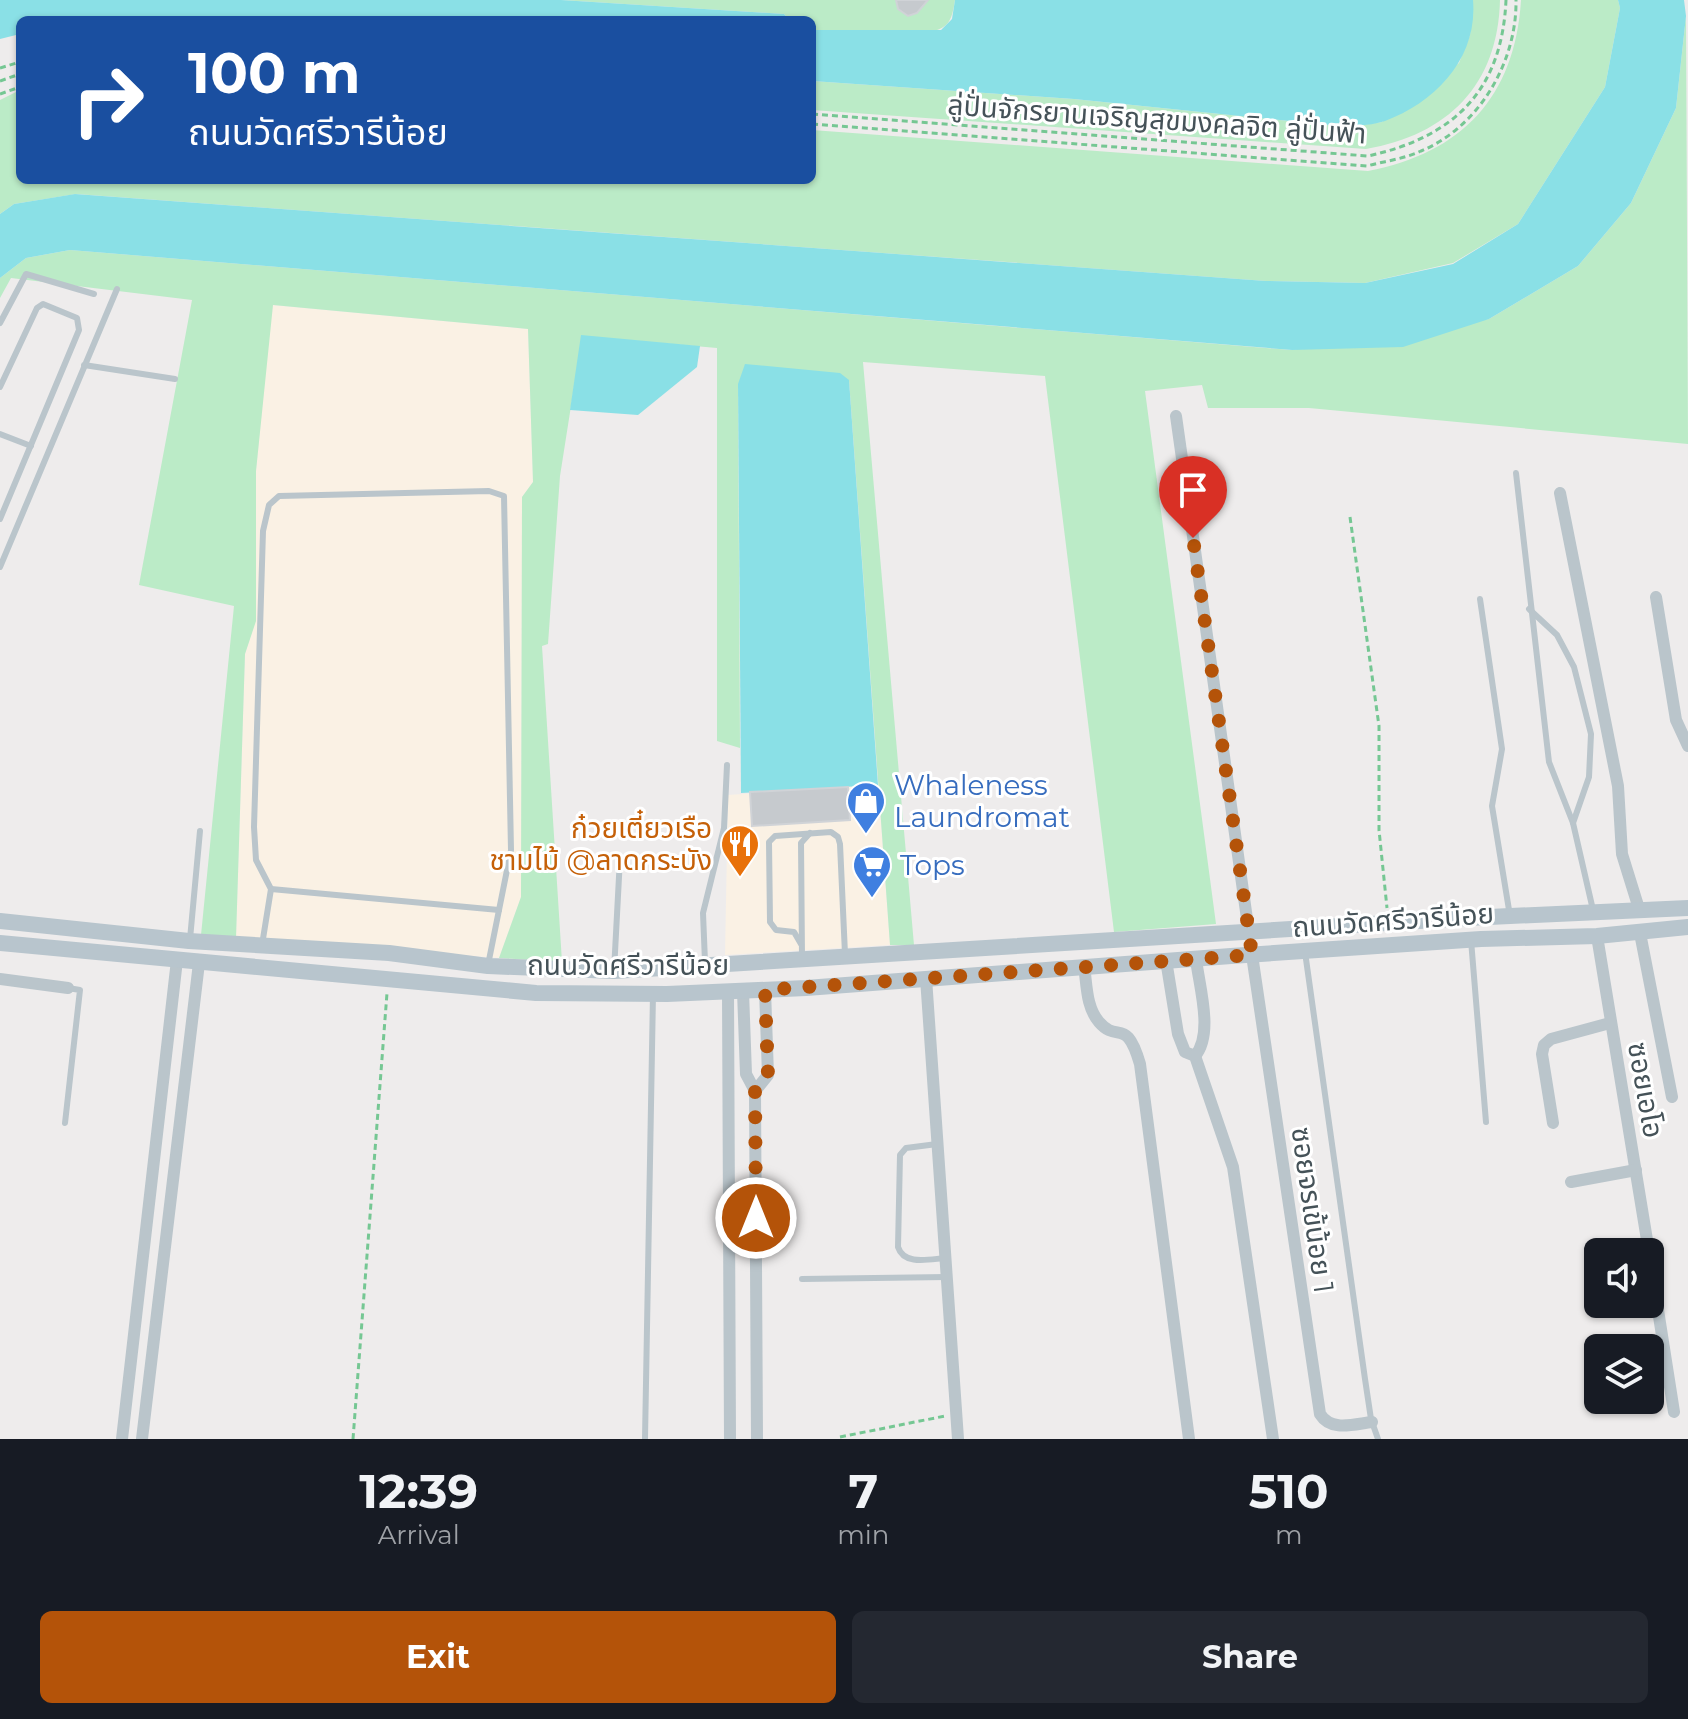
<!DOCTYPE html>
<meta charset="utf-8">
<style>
:root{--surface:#171b24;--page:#242831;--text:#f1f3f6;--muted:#9ea1a6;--accent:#b45309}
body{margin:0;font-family:Montserrat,"Noto Sans Thai",sans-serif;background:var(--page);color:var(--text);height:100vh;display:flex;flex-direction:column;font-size:30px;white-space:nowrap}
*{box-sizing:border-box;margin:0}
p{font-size:26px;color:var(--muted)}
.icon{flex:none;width:44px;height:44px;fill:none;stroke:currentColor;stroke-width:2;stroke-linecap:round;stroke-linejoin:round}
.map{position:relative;height:1439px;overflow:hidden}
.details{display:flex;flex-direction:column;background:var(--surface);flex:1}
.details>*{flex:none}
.top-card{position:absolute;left:16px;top:16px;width:800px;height:168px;border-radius:12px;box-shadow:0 2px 6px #0004;background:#1a4fa0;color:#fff;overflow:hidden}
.fabs{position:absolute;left:1584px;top:1238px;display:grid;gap:16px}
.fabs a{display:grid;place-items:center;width:80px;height:80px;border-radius:12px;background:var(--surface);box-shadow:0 2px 6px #0004;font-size:40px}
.pin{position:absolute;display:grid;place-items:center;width:68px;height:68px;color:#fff;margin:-82px -34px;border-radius:50% 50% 50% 0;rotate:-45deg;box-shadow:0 0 8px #0007}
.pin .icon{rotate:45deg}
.me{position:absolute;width:88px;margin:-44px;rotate:0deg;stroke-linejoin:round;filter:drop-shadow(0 0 6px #0008)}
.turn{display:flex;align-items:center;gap:28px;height:168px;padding:0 40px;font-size:36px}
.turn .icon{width:104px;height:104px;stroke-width:2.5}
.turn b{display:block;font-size:56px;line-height:68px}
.eta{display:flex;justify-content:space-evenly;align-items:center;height:136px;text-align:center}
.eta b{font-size:48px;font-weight:700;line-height:56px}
.cta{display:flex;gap:16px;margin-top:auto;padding:16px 40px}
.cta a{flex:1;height:92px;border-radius:12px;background:var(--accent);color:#fff;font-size:32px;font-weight:700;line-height:92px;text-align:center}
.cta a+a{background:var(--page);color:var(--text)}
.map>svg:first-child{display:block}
.commercial{fill:#faf1e4}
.green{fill:#bbebc7}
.water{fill:#8ae0e6}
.building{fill:#c6cace;stroke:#d0d3d7;stroke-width:2}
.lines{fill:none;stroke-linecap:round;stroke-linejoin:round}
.path{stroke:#75c793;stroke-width:3;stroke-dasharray:6 4;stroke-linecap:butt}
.lane{stroke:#bac5cb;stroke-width:6}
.street{stroke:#bac5cb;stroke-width:12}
.secondary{stroke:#b8c5cd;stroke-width:16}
.route{stroke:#b45309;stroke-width:14;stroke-dasharray:0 25.2}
.labels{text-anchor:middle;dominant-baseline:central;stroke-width:6;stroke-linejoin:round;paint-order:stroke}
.street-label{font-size:28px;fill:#455258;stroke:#fff}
.shop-label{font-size:28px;fill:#366cbe;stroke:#fff;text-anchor:start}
.food-label{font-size:28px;fill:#c56008;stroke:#fff;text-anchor:end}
</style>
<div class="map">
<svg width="1688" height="1439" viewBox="0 0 1688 1439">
<rect width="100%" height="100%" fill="#eeecec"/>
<!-- commercial -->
<g class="commercial">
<polygon points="272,305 528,329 533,482 522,497 521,897 499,958 236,938 245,654 256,620 256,471"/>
<polygon points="878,785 890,945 725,955 728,795"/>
</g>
<!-- green -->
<g class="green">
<path d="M 561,0 L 955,0 C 952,20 949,29 928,32 L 812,30 L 812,20 L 790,20 L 784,14 Z"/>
<path d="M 1473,0 L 1500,0 C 1498,85 1448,135 1366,149 L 812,110 L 812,81 L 1074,99 L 1348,127 L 1382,122 L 1459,63 L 1470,35 Z"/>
<path d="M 1521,0 L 1618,0 L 1620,8 L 1605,87 L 1518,224 L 1453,263 L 1365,283 L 1266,281 L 76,194 L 14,204 L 0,214 L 0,100 L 20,90 L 20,180 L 812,180 L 812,130 L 1368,171 C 1462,153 1515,97 1521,0 Z"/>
<polygon points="1686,16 1688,444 1309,408 1208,408 1202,385 1145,391 1216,924 1114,932 1045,376 863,362 914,945 890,945 849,380 738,384 740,748 717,741 717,348 582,336 560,476 548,644 542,646 562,962 499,958 521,897 522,497 533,482 528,329 273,305 256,471 256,621 245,654 236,938 201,935 234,606 139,585 192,300 11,278 0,298 0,278 26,258 70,250 1291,350 1489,319 1578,266 1631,203 1676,108"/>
</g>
<!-- water -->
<g class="water">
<polygon points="0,0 561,0 784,14 790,20 20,20 20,34 0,39"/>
<path d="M 955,0 L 1473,0 C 1478,58 1436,102 1385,121 C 1374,125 1360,125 1348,127 L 1074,99 L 812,81 L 812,30 L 941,30 L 952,19 Z"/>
<polygon points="1618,0 1684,0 1686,16 1676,108 1631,203 1578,266 1489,319 1403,347 1292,350 70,250 26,258 0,278 0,214 14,204 75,194 1266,281 1365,283 1453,264 1518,224 1605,87 1620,8"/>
<polygon points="581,335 700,346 697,367 638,415 570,410"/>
<polygon points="745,364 840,373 849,380 878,785 741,793 738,384"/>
</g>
<!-- building -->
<g class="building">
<polygon points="896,0 928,0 917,13 908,16 898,9"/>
<polygon points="848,787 850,820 752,826 750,792"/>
</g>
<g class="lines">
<!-- path -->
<g class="path">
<polyline points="0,68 20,62"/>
<polyline points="0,81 20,74"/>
<polyline points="0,94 20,87"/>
<path d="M 812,114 L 1368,156 C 1454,137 1502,91 1506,0"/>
<path d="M 812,124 L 1367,166 C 1385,161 1404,159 1421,151 C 1479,127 1517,62 1516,0"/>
<polyline points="1350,517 1379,726 1379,830 1387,908"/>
<polyline points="840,1437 945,1416"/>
<polyline points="353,1439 387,993"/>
</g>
<!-- lane -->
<g class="lane">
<polyline points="0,323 26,274 94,294"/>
<polyline points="84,365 175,379"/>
<polyline points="0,387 37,308 43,304 77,318 79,330 0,519"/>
<polyline points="0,434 31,446"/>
<polyline points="1516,473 1549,762 1573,823 1593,910"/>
<polyline points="0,567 117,289"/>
<polyline points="1480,599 1502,749 1492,806 1510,916"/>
<polyline points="1529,609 1557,635 1574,667 1591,734 1589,777 1573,823"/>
<polyline points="271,889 499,910"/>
<polyline points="190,939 200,831"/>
<polyline points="1471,940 1486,1122"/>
<polyline points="801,944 794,932 776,930 770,922 769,842 775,836 831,832 838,837 840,844 845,954"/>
<polyline points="262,945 271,889 256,860 254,827 263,531 269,505 279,496 489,491 504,496 511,850 488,965"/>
<polyline points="1305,952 1365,1379 1371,1419 1378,1439"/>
<polyline points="802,957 801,843 810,833"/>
<polyline points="705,962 703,913 724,828 727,765"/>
<polyline points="614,971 620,858"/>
<polyline points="65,1123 80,990 68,988"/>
<path d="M 937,1144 L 906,1148 L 900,1155 L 898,1247 C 904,1266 930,1259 946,1258"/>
<polyline points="802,1279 947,1277"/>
<polyline points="645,1439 653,994"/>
</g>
<!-- street -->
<g class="street">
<polyline points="1176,416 1249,933"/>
<polyline points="1560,493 1618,786 1622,854 1640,912"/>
<polyline points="1656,597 1676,720 1688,746"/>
<polyline points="1640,933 1672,1097"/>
<polyline points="1597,936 1649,1252"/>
<path d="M 1252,955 L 1320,1414 C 1331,1432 1354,1424 1372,1422"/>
<polyline points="1166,960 1178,1034 1185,1052 1195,1056 1233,1167 1273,1439"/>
<path d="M 1084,966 C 1087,985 1086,1007 1099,1022 C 1118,1044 1126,1016 1140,1064 L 1189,1439"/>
<polyline points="926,978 958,1439"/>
<polyline points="0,979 68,988"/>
<polyline points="743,991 746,1074 755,1091 757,1439"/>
<polyline points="728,992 730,1439"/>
<path d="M 1195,1056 C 1214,1034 1199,986 1196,959"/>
<polyline points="755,1091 768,1075 765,990"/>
<polyline points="1553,1123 1542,1054 1544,1045 1551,1039 1610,1023"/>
<polyline points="1571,1182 1636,1170"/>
<polyline points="1650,1259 1674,1412"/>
<polyline points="122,1439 177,960"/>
<polyline points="142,1439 199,963"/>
</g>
<!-- secondary -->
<g class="secondary">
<polyline points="0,921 189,941 389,953 488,966 614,971 1468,918 1688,908"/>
<polyline points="0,943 536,993 667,994 806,988 1231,956 1481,939 1597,936 1688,927"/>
</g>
</g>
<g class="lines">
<!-- route -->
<polyline class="route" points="756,1218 755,1091 768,1075 765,990 1252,955 1193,538"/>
</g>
<!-- icons -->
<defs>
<symbol id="shop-pin" viewBox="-11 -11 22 30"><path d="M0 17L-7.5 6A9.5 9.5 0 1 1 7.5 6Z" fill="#3f7fe0" stroke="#fff"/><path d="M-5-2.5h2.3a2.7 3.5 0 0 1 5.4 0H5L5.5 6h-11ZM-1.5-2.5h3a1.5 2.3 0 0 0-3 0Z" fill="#fff"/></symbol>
<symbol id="restaurant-pin" viewBox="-11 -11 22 30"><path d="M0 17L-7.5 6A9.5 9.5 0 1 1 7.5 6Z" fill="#e8710a" stroke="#fff"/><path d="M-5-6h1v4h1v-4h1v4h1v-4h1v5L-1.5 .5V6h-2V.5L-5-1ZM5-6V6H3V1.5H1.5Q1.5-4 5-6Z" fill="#fff"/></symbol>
<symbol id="supermarket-pin" viewBox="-11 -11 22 30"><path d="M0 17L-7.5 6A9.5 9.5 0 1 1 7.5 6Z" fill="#3f7fe0" stroke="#fff"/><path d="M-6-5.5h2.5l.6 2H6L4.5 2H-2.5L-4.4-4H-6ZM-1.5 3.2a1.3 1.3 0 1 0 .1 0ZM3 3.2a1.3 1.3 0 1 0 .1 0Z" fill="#fff"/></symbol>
</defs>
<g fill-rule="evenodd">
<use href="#shop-pin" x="844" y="779" width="44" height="60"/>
<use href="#restaurant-pin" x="718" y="822" width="44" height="60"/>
<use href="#supermarket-pin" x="850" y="843" width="44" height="60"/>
</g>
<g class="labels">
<!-- street labels -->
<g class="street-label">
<text transform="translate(1157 119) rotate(4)">ลู่ปั่นจักรยานเจริญสุขมงคลจิต ลู่ปั่นฟ้า</text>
<text transform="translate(1393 920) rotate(-4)">ถนนวัดศรีวารีน้อย</text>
<text x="628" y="965">ถนนวัดศรีวารีน้อย</text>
<text transform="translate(1646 1090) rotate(80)">ซอยเอโอ</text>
<text transform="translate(1313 1210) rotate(82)">ซอยจรเข้น้อย 1</text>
</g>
<!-- shop labels -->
<g class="shop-label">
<text x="894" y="785">Whaleness<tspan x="894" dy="32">Laundromat</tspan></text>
<text x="900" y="865">Tops</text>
</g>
<!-- food labels -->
<g class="food-label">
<text x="712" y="828">ก๋วยเตี๋ยวเรือ<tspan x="712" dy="32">ชามไม้ @ลาดกระบัง</tspan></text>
</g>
</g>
</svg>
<div class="fabs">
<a><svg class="icon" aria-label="sound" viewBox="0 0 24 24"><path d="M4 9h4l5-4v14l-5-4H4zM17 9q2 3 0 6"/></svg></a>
<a><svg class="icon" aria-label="layers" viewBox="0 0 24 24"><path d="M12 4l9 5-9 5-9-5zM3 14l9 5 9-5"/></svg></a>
</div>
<div class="pin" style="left:1193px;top:538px;background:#d93025"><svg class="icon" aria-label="arrive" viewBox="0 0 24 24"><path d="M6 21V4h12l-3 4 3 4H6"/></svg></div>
<svg class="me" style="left:756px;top:1218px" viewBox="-20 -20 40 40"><circle r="17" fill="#b45309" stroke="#fff" stroke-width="3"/><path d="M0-11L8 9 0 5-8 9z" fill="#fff"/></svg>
<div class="top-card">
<div class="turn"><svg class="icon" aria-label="right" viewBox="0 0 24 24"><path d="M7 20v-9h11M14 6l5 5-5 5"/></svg><div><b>100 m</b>ถนนวัดศรีวารีน้อย</div></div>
</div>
</div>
<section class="details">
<div class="eta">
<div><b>12:39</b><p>Arrival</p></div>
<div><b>7</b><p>min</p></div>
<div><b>510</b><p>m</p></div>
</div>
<div class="cta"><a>Exit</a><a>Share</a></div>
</section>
